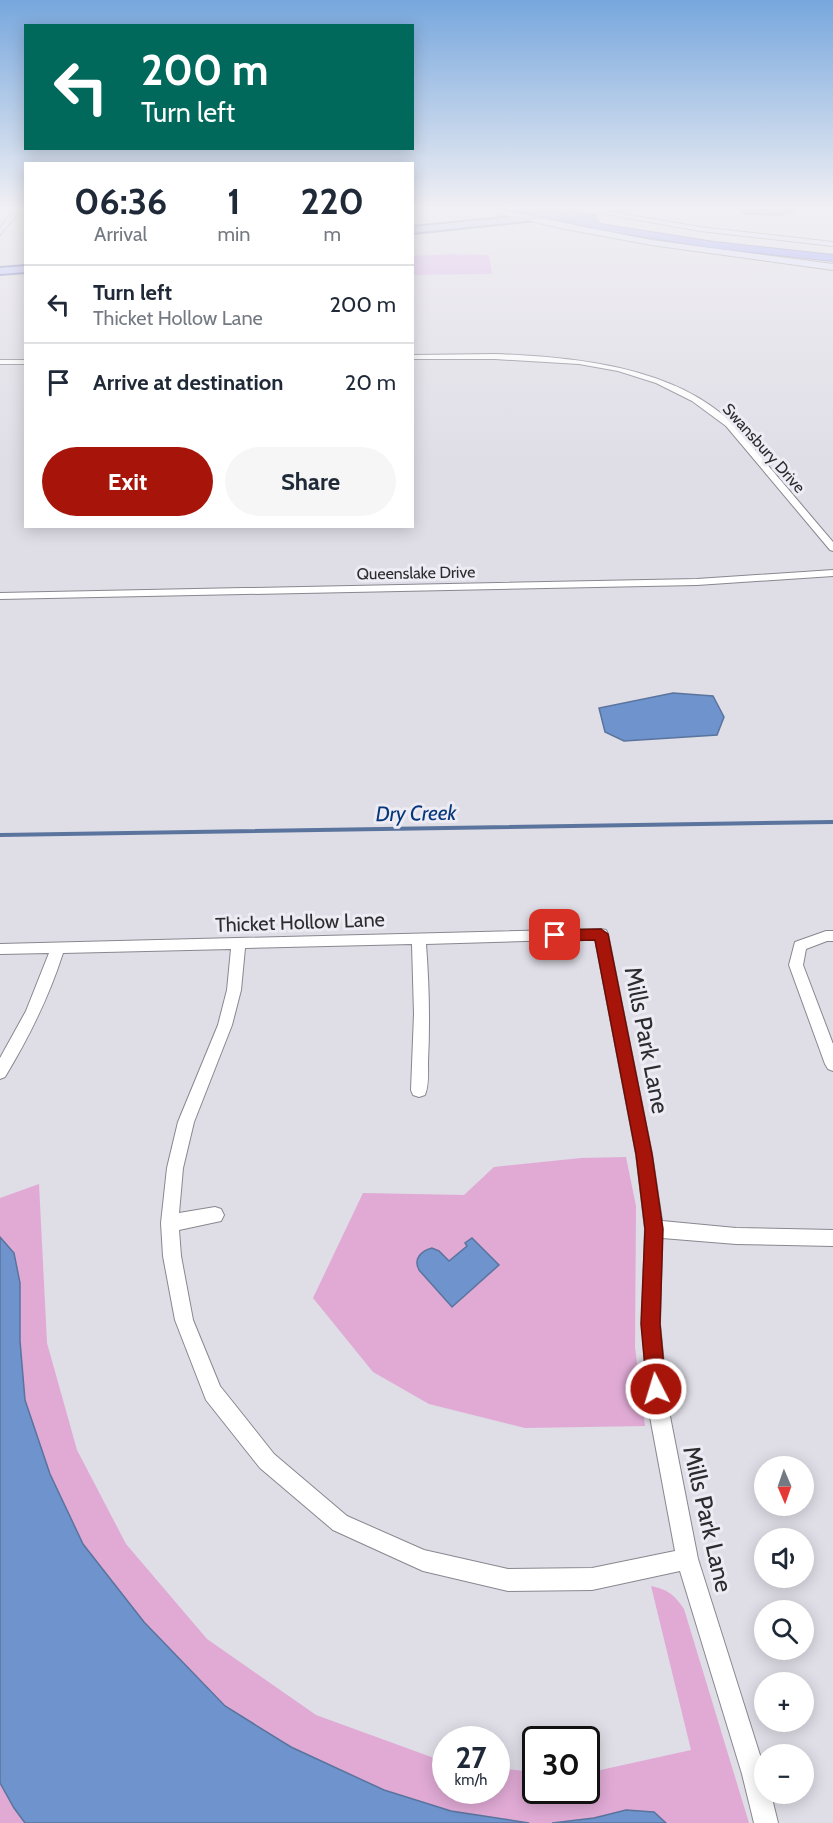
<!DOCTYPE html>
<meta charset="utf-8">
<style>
:root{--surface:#fff;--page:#f6f6f7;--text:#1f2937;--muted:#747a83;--line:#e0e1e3;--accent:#a7150a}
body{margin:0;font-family:Cabin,sans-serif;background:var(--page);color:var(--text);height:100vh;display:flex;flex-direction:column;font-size:22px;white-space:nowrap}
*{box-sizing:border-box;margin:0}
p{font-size:20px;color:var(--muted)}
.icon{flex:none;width:33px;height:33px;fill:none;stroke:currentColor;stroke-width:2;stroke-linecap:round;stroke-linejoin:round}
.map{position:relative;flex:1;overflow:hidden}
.side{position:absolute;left:24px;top:162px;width:390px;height:366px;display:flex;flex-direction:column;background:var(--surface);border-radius:0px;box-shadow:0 3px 15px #0003}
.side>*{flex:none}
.hud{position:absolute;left:24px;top:24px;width:390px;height:126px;border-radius:0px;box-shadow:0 3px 15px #0003;background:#00695c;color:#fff;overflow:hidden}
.needle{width:39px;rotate:178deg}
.controls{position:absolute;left:754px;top:1456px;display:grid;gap:12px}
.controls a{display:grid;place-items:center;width:60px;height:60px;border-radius:50%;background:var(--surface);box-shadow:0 3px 15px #0003;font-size:30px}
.speed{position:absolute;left:432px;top:1726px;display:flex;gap:12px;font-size:30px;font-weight:700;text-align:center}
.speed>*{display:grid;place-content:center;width:78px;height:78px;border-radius:50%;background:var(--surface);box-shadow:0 3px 15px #0003;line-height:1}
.speed small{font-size:15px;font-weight:400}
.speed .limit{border:3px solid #111;border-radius:9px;background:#fff;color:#111}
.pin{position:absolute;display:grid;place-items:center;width:51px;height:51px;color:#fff;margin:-26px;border-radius:12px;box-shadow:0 3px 9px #0006}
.me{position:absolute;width:66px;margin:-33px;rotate:355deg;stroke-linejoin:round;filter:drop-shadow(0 0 4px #0008)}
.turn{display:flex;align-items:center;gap:21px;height:126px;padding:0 18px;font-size:27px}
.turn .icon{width:78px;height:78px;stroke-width:2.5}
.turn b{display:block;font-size:42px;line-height:51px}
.eta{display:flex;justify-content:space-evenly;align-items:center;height:102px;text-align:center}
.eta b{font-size:36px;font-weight:700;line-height:42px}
.button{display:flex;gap:12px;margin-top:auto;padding:12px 18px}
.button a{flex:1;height:69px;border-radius:36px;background:var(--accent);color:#fff;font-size:24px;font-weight:700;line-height:69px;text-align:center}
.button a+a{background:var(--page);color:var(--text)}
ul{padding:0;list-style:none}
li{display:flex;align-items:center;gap:18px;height:78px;padding:0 18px;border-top:2px solid var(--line)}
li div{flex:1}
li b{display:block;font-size:22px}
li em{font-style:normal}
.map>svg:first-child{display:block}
.green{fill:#e0aad5}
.water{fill:#6e93cd;stroke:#5a749d;stroke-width:1.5}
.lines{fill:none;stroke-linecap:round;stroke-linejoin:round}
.stream{stroke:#5a749d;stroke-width:4}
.building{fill:#dab0ed}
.street-casing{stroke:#89878f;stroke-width:2}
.secondary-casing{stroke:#89878f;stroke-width:2}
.primary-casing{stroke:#686fb5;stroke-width:4}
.highway-casing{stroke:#686fb5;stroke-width:2}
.street{fill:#fff;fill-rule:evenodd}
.secondary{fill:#dcdfff;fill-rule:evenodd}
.primary{fill:#b8befe;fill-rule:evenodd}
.highway{fill:#8993fe;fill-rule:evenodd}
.highway-bridge-casing{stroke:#686fb5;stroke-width:13;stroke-linecap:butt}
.highway-bridge{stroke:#8993fe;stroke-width:11}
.route{fill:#a7150a;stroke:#6d0e06;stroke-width:1.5}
.labels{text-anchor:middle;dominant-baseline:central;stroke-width:6;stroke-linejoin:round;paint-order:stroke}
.far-street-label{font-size:16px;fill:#2c2b2e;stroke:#edebf3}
.street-label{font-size:20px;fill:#2c2b2e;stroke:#edebf3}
.water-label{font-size:21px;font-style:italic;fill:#06377b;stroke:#edebf3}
.near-street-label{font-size:24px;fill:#2c2b2e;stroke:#edebf3}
</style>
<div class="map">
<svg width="833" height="1823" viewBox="0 0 833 1823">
<rect width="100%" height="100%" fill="#dfdde6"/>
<!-- green -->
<g class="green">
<polygon points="626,1157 636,1206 635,1347 645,1426 525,1428 429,1404 373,1372 313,1298 363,1193 464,1195 494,1167 581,1158"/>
<path d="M 39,1184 L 47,1343 L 77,1450 L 126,1544 L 207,1639 L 316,1715 L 445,1762 L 446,1791 L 496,1791 L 497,1768 L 535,1772 L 536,1791 L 586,1791 L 587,1773 L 691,1750 L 651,1586 C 668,1590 674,1594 684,1609 L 749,1823 L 0,1823 L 0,1198 Z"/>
</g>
<!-- water -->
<g class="water">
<polygon points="743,206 793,206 794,212 779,215 746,214 742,212"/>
<polygon points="673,693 713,696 724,717 717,735 624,741 605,732 599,708"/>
<polygon points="0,1237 14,1253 20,1283 20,1341 25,1400 50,1474 83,1544 144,1622 225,1706 291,1747 384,1790 451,1811 529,1823 25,1823 14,1808 0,1783"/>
<path d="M 472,1238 L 499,1265 L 452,1307 L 419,1270 C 413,1259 421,1251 432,1248 L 439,1251 L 449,1261 L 467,1246 L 465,1243 Z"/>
<polygon points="626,1810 654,1812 666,1823 552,1823 594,1818"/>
</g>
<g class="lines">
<!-- stream -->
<polyline class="stream" points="0,835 833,822"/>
</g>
<!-- building -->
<polygon class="building" points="454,254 489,255 492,274 412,275 412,256"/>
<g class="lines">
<defs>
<g id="street">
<path d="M 495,354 C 573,357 673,366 732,423 C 744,435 754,449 765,462 C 788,489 810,515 833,542 L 833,551 L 830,550 L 726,426 L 692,401 L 656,383 L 618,371 L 579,364 L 495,359 L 412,359 L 412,355 Z"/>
<rect x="0" y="360" width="26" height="4"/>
<polygon points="833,570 833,576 697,585 0,599 0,593 697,579"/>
<path d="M 601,929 L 606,930 L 608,934 L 652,1154 L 662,1221 L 736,1228 L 833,1230 L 833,1246 L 736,1244 L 662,1238 L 660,1324 L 668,1406 L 698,1559 L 765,1771 L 765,1794 L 771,1794 L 778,1823 L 754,1823 L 742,1774 L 680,1571 L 592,1590 L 508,1591 L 423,1571 L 333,1530 L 260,1468 L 206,1400 L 175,1320 L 163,1256 L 161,1223 L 167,1168 L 178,1122 L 218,1025 L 227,990 L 231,949 L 63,953 C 49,997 29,1037 5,1077 L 0,1079 L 0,1058 L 26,1011 L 49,953 L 0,954 L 0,944 ZM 595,939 L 636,1154 L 645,1229 L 642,1324 L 648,1406 L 675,1551 L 592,1568 L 508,1569 L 424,1550 L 347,1516 L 274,1454 L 220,1386 L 193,1320 L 181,1256 L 179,1230 L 221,1221 L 224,1215 L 221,1209 L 215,1207 L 179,1213 L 183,1168 L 194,1122 L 232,1025 L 241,990 L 245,948 L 412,944 L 414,1014 L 411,1090 L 413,1095 L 419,1097 L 425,1095 C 429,1085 428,1073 428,1062 C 430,1023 429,983 426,944 Z"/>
<polygon points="826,931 833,931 833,941 827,941 806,949 803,965 833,1044 833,1071 828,1069 825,1064 789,965 795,942"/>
</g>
<g id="secondary">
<polygon points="16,206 24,206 0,235 0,228"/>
<polygon points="466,206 480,206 651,240 833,264 833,270 651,245 560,228"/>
<polygon points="559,206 576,206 700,227 833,242 833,246 700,231"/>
<polygon points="638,206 666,206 618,212 614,210"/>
</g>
<g id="primary">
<polygon points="592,209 595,210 595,214 412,233 412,227"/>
<polygon points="26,266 26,272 0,274 0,268"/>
</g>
<g id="highway">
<polygon points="492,206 507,206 509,208 504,211"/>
<polygon points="581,221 714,242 833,255 833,261 714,248 577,226 576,224"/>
</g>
</defs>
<!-- street casing -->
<use href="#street" class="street-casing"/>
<!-- secondary casing -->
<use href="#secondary" class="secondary-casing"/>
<!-- primary casing -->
<use href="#primary" class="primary-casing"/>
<!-- highway casing -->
<use href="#highway" class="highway-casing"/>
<!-- street -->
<use href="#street" class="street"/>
<!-- secondary -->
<use href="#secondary" class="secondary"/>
<!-- primary -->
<use href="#primary" class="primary"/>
<!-- highway -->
<use href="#highway" class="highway"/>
<defs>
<polyline id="highway-bridge" points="516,206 594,222"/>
</defs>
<!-- highway-bridge casing -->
<use href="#highway-bridge" class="highway-bridge-casing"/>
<!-- highway-bridge -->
<use href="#highway-bridge" class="highway-bridge"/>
</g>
<!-- sky -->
<linearGradient id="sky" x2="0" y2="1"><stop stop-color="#77a7dd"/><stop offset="0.45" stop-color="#f1f0f4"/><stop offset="1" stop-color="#f1f0f4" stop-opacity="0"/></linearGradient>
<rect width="833" height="461" fill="url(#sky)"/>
<!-- route -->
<polygon class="route" points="601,929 608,934 652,1154 663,1229 660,1324 666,1389 663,1396 656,1399 649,1396 647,1389 641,1324 645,1229 636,1154 595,940 555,941 548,935 555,930"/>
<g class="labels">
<!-- far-street labels -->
<g class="far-street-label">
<text transform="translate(764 448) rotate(48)">Swansbury Drive</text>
<text transform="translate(416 573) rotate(-1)">Queenslake Drive</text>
</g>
<!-- street labels -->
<g class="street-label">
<text transform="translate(300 922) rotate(-2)">Thicket Hollow Lane</text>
</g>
<!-- water labels -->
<g class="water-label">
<text transform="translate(416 813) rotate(-1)">Dry Creek</text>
</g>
<!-- near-street labels -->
<g class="near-street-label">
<text transform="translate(647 1040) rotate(79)">Mills Park Lane</text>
<text transform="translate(708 1519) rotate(77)">Mills Park Lane</text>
</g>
</g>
</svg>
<div class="controls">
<a><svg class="needle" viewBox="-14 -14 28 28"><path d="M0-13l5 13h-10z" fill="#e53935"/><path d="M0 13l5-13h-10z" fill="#747a83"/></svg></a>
<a><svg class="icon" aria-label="sound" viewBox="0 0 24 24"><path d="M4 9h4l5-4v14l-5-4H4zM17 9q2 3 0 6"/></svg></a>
<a><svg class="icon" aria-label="search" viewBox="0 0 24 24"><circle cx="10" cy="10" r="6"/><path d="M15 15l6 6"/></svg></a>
<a>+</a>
<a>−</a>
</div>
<div class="speed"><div>27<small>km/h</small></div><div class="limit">30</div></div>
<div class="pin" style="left:555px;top:935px;background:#d93025"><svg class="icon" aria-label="arrive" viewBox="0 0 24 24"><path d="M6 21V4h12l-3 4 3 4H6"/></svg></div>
<svg class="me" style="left:656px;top:1389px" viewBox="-20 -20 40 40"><circle r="17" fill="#a7150a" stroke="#fff" stroke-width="3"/><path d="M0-11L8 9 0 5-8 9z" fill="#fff"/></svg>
<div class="hud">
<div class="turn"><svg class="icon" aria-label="left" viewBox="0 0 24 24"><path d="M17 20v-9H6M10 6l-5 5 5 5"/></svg><div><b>200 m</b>Turn left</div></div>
</div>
<section class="side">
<div class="eta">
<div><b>06:36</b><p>Arrival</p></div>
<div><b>1</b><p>min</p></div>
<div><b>220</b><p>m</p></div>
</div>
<ul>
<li><svg class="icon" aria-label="left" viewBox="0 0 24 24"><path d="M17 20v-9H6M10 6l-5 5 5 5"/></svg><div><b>Turn left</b><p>Thicket Hollow Lane</p></div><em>200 m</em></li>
<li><svg class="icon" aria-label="arrive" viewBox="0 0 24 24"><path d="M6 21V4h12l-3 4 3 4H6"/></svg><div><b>Arrive at destination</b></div><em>20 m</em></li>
</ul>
<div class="button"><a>Exit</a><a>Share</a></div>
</section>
</div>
